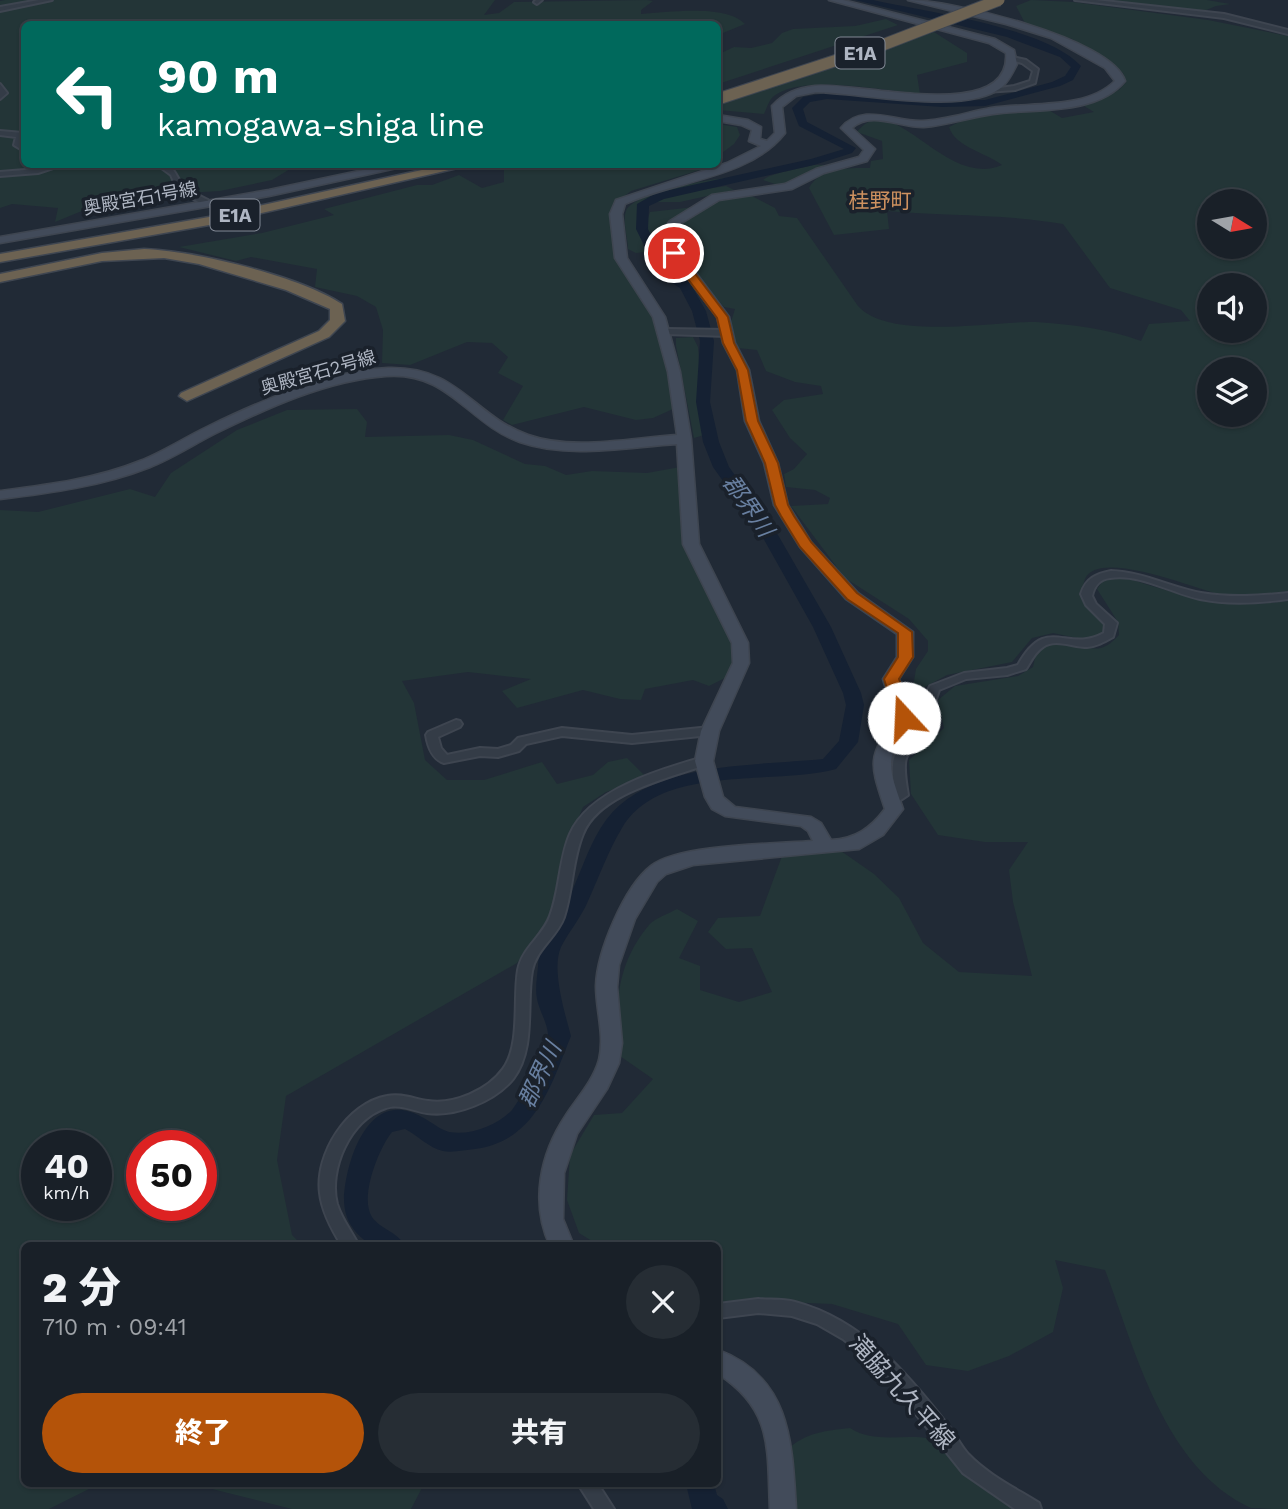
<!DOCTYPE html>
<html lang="ja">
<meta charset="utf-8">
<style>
:root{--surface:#192028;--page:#262d34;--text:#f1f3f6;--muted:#9fa3a8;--line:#373e45;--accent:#b45309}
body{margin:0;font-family:"Work Sans","Noto Sans JP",sans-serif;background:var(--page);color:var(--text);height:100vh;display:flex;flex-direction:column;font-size:26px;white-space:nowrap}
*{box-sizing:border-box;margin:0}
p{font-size:23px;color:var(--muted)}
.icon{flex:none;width:38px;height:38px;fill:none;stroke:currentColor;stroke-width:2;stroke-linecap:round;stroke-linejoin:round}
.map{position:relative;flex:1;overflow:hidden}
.panel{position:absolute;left:21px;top:1242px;width:700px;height:245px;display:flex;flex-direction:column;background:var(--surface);border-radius:10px;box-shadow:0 2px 5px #0004,0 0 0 2px var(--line)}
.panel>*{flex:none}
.top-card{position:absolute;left:21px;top:21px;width:700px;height:147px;border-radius:10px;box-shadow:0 2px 5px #0004,0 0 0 2px var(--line);background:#00695c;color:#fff;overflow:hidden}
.needle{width:46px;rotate:101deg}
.controls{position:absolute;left:1197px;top:189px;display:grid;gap:14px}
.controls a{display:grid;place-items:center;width:70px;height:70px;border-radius:50%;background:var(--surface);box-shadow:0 2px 5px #0004,0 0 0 2px var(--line);font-size:35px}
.speed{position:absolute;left:21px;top:1130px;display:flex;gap:14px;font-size:35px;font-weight:700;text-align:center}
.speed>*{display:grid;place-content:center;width:91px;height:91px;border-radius:50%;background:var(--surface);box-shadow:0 2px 5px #0004,0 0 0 2px var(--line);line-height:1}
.speed small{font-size:18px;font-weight:400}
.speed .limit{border:10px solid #d22;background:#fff;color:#111}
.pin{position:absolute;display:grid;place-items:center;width:60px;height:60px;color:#fff;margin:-30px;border:4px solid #fff;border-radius:50%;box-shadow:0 2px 7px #0007}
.me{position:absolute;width:77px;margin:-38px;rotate:340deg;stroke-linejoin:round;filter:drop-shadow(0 0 5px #0008)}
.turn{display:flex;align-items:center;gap:24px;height:147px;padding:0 21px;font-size:32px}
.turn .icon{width:91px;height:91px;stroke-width:2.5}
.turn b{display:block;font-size:49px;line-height:60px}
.round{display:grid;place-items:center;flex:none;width:74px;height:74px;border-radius:37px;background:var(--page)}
.head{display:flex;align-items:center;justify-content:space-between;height:119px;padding:0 21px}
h1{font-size:42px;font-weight:800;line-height:52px}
.action{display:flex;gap:14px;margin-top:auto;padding:14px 21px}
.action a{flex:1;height:80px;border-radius:42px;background:var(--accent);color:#fff;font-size:28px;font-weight:800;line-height:80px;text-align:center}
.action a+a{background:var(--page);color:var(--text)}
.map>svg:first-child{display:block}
.green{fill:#233537;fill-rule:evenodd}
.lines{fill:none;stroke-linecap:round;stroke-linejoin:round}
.river{fill:#152133;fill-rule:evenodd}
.street-casing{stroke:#3e4550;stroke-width:4}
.secondary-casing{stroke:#3e4550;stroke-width:3}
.highway-casing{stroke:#3f4651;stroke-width:3}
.street{fill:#343c47;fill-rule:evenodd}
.secondary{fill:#424b5a;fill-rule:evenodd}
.highway{fill:#6c6252;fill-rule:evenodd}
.highway-bridge-casing{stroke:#3f4651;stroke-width:13;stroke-linecap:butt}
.highway-bridge{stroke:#6c6252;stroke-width:11}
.route{fill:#b45309;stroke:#753606;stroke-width:2}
.labels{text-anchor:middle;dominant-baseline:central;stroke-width:7;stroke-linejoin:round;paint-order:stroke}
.far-street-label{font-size:18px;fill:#afb6c3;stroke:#1a212b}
.shield{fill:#1a212b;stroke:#828995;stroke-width:2}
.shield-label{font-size:19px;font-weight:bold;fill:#afb6c3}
.far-quarter-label{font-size:21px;fill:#ce915f;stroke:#1a212b}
.water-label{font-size:23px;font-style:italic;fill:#6980a1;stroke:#1a212b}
.near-street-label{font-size:24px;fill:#afb6c3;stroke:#1a212b}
</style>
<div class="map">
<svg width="1288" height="1509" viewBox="0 0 1288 1509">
<rect width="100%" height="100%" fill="#212a36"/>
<!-- green -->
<g class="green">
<path d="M 5,0 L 495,0 L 484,15 L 499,13 L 514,2 L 646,0 L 653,1 L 641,10 L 641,14 C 669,12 726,4 745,24 L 718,35 L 718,24 L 24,24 L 24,164 L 338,165 L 290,169 L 272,180 L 220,191 L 116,197 L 55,222 L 58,208 L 12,204 L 0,208 L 0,1 Z"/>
<path d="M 1031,0 L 1073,2 L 1208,20 L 1288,36 L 1288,591 C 1270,593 1246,600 1229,597 C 1202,592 1099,547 1085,579 C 1083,586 1079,593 1082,600 C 1086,608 1098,615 1104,623 L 1103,636 L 1091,641 L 1053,633 L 1032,638 L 1012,662 L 947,675 L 925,687 L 913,687 L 916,669 L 928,651 L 928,641 L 909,619 L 845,578 L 791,506 L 828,504 L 830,498 L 815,490 L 786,487 L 784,474 L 794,469 L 807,454 L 790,438 L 772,410 L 784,400 L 823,394 L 821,386 L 795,382 L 766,371 L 757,350 L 738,348 L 730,325 L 735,309 L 724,307 C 708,287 669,256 674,228 L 712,203 L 748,194 L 775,208 L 779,216 L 797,218 L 858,306 C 890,341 990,321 1036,322 C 1070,324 1109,329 1141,341 L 1149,324 L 1190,321 L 1181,310 L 1110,288 L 1063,224 C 1005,214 945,216 887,211 L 889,229 L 834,235 L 809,188 C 820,167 848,168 870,168 L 871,161 L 883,159 L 882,141 L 857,132 C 893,85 944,190 1002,165 C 987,153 955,147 949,127 L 963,120 L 1019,110 L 1047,109 L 1062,118 L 1094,112 L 1079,103 L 1119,90 L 1126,82 L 1123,73 L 1072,39 L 1026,25 L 1016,6 ZM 1209,201 L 1255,201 L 1255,247 L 1209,247 ZM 1209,285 L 1255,285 L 1255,331 L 1209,331 ZM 1209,369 L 1255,369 L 1255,415 L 1209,415 Z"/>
<polygon points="1103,0 1207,0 1230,4 1216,6 1199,13"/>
<polygon points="886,19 898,25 718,84 718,71 723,60 719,54 734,47 751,48 772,43 782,33 793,29 855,26"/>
<path d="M 934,32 L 967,53 L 967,62 L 917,75 L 920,94 C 886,91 795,72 771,99 C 768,103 766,110 764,114 L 718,110 L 718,102 L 803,78 Z"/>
<polygon points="718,124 737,127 740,135 734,144 718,156"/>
<polygon points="504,165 716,165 631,191 618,201 617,259 653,317 672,387 673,409 653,418 636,420 584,407 512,425 503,420 523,386 498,373 508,357 492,343 467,342 410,365 382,363 383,330 376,307 357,296 315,287 317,269 251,257 236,261 179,247 262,233 334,215 324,209 417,185 432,185 459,175 482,188 504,182"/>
<path d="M 813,165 L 827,165 L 781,186 L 763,180 C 771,173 799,169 813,165 Z"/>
<path d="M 728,178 L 642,202 C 632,216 641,237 645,252 L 636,253 L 628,249 C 628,239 622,221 626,211 C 634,192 708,179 728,178 Z"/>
<polygon points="726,186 734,190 680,202 652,202 680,193"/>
<polygon points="694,207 671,222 660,234 662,244 675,265 671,265 663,259 645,227 650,212"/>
<polygon points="693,337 698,347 704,435 694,438 676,346 676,338"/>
<path d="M 357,409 L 367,422 L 365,437 L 449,435 L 473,440 L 525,464 L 545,466 L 566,475 L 592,471 L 647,473 L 680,467 L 682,545 L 699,572 L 736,654 L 727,677 L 709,686 L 693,680 L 645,689 L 641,700 L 620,699 L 583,690 L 517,708 L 502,691 L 531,679 L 468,672 L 402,681 L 414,703 L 425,760 L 447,780 L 484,780 L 542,762 L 557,784 L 593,775 L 608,762 L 627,758 L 647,778 L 606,792 L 583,807 L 565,849 L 555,908 L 547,926 L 517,963 L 286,1096 L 277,1160 L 292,1235 L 303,1246 L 24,1246 L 24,1484 L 99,1484 L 49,1509 L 0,1509 L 0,510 L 38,512 L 130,489 L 155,497 L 171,473 L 237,430 L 287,410 ZM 37,1146 L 96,1146 L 96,1206 L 37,1206 ZM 142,1146 L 201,1146 L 201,1206 L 142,1206 Z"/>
<path d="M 1120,576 C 1181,595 1222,610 1288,601 L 1288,1509 C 1277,1509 1260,1509 1251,1508 C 1164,1468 1136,1352 1105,1270 L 1055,1260 L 1063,1288 L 1053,1332 L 1009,1356 L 968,1371 L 926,1365 L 898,1324 L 832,1304 L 784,1302 L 743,1317 L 718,1310 L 718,1246 L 600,1246 L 579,1233 L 567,1200 L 570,1155 L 594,1115 L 622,1113 L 653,1079 L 617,1054 C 615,1007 616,964 649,925 C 655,918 668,914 677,909 L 698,921 L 679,958 L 700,966 L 700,990 L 739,1002 L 772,992 L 752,948 L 726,949 L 708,932 L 718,918 L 760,916 L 782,856 L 841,851 L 874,874 L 899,898 L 923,943 L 959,972 L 1032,976 L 1013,902 L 1009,870 L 1028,842 L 985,842 L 938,835 L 911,794 L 909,760 L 944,728 L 938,700 L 955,686 L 1018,676 L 1033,667 L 1037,649 C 1043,647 1051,643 1058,642 C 1085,640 1095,662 1119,635 L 1118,622 L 1097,589 L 1105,578 Z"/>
<path d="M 850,1428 C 876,1445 907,1432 936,1440 C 956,1446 1003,1493 1022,1509 L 792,1509 L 787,1450 C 806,1432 825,1431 850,1428 Z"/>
<polygon points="192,1484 424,1484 411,1509 292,1509"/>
</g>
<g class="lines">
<!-- river -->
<g class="river">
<path d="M 855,0 L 873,0 C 925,12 1046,27 1081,66 L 1073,80 L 1060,86 L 985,106 L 942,107 L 827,99 L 810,102 L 803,109 L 807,122 L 856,148 L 852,153 L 814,165 L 664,199 L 649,206 L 648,229 L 653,239 L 671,271 L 690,283 L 706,311 L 714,341 L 710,402 L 719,442 L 729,467 L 778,535 L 831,627 L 861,693 L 864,705 L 858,742 L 836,769 C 773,786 660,763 622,828 C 608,851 599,877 588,901 C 581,918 569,931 561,947 C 551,969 565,1014 571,1036 C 551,1085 536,1141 475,1149 C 465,1150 452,1153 443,1151 C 429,1148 417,1135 405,1129 L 392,1132 C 379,1148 359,1197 372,1217 C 380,1229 398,1232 405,1246 L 372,1246 C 355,1234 344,1221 344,1199 C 345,1167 364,1100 407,1111 C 423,1114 437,1129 449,1132 C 471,1136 498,1125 512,1110 C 521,1099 549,1046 548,1034 C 547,1022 539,1010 537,999 C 535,989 537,977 538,967 C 538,939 560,917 572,891 C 582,869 591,840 606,820 C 650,761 756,766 823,759 L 839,741 L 846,705 L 843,693 L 813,627 L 762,536 L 713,467 L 703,442 L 696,402 L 700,341 L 692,311 L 680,288 L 661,276 L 641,239 L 636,229 L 637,204 L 656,193 L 811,159 L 844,149 L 799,126 L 792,108 L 803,97 L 827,93 L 942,101 L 985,100 L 1052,82 L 1065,76 L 1071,67 L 1060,57 L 1007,37 Z"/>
<polygon points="686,1484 714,1484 717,1495 723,1499 728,1509 692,1509"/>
</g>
<defs>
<g id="street">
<polygon points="39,0 52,0 0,11 0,7"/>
<polygon points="536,0 542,0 537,4 534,2"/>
<polygon points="1075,0 1095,0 1224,14 1288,30 1288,34 1224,18"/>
<polygon points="1013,57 1026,60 1038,69 1035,83 1015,90 986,92 986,90 1014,86 1030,81 1033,71 1022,63 1011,60 1011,58"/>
<polygon points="0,84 7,93 0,99"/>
<polygon points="0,131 23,133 22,144 24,146 24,151 14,145 16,137 0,135"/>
<polygon points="52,164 65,164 38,173 0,176 0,172 37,169"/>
<path d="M 156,164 C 175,164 173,172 182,184 C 188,191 200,196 208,200 L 208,204 L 202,204 L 177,189 L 171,175 Z"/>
<polygon points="668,329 727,330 731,333 727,336 665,334 664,332"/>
<path d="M 1111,571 C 1143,572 1170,587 1201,593 C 1230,598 1259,596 1288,593 L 1288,599 C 1259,603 1229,605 1200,599 C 1171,593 1140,573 1110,578 C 1100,579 1094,586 1092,596 L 1096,604 L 1117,623 L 1113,637 C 1104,642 1097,646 1087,647 C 1072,647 1055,638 1043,647 C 1035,652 1031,661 1026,669 L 1007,675 L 966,679 L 939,690 L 936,699 L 939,726 C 909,759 899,742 908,795 L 896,803 L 888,803 L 886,800 L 895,793 C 889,752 894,749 927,725 L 924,699 L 930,686 L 964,673 L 1007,668 L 1018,665 C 1047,613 1066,654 1104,633 L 1105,624 L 1086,605 L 1081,594 C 1086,578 1096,574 1111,571 Z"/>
<path d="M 456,720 L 460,721 L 462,724 L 460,727 L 438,737 L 441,748 L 447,755 L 480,748 L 498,749 L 511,745 L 518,738 L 562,728 L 632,735 L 710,727 L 716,731 L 710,735 L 632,743 L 562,736 L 526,744 L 519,751 L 498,757 L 480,756 L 444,763 C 432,759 428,747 426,735 L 428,732 Z"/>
<path d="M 704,757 L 708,758 L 710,761 L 708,764 C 670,778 599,793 583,834 C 572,860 573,890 564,917 C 557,937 536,949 532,971 C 526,1005 536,1049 513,1079 C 495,1101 456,1117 427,1113 C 414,1111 399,1103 386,1108 C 350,1119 328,1170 337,1204 C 342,1220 352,1232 359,1246 L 342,1246 C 332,1230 322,1212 320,1193 C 315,1154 347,1103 387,1096 C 401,1093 414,1099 428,1101 C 454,1105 488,1090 503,1069 C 521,1045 513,998 518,970 C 522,948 543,936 550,916 C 560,890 559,859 570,834 C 589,790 661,769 704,757 Z"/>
<path d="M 758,1299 C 770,1300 783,1299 795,1302 C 863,1320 908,1374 950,1428 C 956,1436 961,1446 968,1454 C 988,1475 1015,1488 1039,1503 L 1041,1509 L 1015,1509 L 963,1473 L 891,1383 L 868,1359 L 843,1339 L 817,1324 L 792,1316 L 758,1313 L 718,1318 L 718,1304 Z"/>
<polygon points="578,1484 598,1484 614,1509 594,1509"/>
</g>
<g id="secondary">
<path d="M 829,0 L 843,0 L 995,39 L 1014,50 L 1017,64 C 1013,72 1009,81 1002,87 C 966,116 863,93 816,92 L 796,96 L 782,107 L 785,133 C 749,179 675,180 625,204 L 622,214 L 627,258 L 665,317 L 680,372 L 691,439 L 699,544 L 748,643 L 749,663 L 719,731 L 713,761 L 723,797 L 735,807 L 811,817 L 821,823 L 831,840 C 855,839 871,828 885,809 C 870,763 867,759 895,718 L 883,679 L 897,657 L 897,634 L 846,599 L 800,547 L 774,505 L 764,463 L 745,421 L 737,370 L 723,343 L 717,317 L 662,244 L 660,233 L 670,221 L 712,195 L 785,184 L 816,169 L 859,157 L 864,150 L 841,128 C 863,102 894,122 922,121 C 946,120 968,112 991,108 C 1029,102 1086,110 1115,81 L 1105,68 L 1051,38 L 1006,24 L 908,0 C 950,0 1112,38 1125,81 C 1096,116 1033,108 993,114 C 970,117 948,125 924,127 C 901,128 871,110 852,128 L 875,149 L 867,161 L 824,173 L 792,189 L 719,200 L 678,225 L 672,233 L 674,244 L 729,317 L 735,343 L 749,370 L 759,421 L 778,463 L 788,505 L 811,542 L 858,593 L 913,632 L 913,657 L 899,679 L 913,718 C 884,760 887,763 903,809 L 883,835 L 859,849 L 693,865 L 666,874 L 657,882 L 635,919 L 619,965 L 617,987 L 622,1043 L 619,1063 L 607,1089 L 577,1134 L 564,1173 L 563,1219 L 574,1246 L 550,1246 C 530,1202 540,1154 566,1115 C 578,1097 593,1081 599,1060 C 605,1035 596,1011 596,986 C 597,952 624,887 651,866 C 678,844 776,844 813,841 L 808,831 L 801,826 L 725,816 L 712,809 L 705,797 L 695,761 L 701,731 L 733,663 L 732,643 L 683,544 L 677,444 C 627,447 569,459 520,442 C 467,423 449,371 386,376 C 328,380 267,408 216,433 C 194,444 173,458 150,467 C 102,486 50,493 0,499 L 0,491 C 47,485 96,479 140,461 C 163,452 184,438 207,427 C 258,402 331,370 388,368 C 459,366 472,415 528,435 C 573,451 630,438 677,435 L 668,372 L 653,317 L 615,258 L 610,214 L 616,200 L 727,163 L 761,146 L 749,141 L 752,130 L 741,125 L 718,121 L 718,115 L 748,120 L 761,127 L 760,139 L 767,141 L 775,133 L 772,106 C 784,93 797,88 815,86 C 855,81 1012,125 1006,53 L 989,43 Z"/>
<polygon points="392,164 415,164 269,196 0,243 0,237 269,190"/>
<path d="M 718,1350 C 791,1377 792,1443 796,1509 L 770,1509 C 767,1450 774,1410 718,1374 Z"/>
</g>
<g id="highway">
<polygon points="449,164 475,164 209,225 0,262 0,254 209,217"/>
<path d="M 144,249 C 195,251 299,276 342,304 L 345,321 L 329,337 L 187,401 L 179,396 L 181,393 L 319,331 L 330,320 L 330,309 L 286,290 L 199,264 L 164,258 L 102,261 L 0,282 L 0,274 L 102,253 Z"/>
</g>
</defs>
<!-- street casing -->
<use href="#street" class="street-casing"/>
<!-- secondary casing -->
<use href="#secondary" class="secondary-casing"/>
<!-- highway casing -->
<use href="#highway" class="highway-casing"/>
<!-- street -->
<use href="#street" class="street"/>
<!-- secondary -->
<use href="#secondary" class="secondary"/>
<!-- highway -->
<use href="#highway" class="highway"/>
<defs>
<polyline id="highway-bridge" points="718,99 880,46 999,0"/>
</defs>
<!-- highway-bridge casing -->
<use href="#highway-bridge" class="highway-bridge-casing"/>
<!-- highway-bridge -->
<use href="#highway-bridge" class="highway-bridge"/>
</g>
<!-- route -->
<polygon class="route" points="670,251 678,251 728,317 734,343 748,370 758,421 778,463 788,505 794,516 811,542 857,593 912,632 913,657 899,679 912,718 909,721 898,721 896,718 884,679 898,657 898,633 847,599 800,547 781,516 775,505 765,463 746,421 737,370 723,343 717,318 670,255"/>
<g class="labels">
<!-- far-street labels -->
<g class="far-street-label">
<text transform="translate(140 198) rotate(-10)">奥殿宮石1号線</text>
<text transform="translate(318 372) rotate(-16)">奥殿宮石2号線</text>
</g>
<!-- shield labels -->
<g class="shield">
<rect x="835.5" y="37.5" width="49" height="31" rx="5"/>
<rect x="210.5" y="199.5" width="49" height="31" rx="5"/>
</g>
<g class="shield-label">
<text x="860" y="53">E1A</text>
<text x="235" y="215">E1A</text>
</g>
<!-- far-quarter labels -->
<g class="far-quarter-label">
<text x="880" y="200">桂野町</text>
</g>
<!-- water labels -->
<g class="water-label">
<text transform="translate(748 506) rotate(55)">郡界川</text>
<text transform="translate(540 1075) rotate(-65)">郡界川</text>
</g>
<!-- near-street labels -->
<g class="near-street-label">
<text transform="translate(902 1392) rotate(48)">滝脇九久平線</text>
</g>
</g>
</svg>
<div class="controls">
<a><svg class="needle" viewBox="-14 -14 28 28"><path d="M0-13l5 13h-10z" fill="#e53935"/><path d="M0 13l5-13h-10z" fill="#9fa3a8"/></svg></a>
<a><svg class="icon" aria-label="sound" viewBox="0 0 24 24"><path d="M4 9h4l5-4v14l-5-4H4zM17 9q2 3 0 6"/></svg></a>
<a><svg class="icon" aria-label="layers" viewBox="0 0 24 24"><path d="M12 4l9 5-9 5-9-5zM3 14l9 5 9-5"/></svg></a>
</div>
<div class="speed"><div>40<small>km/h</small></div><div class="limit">50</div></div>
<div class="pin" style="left:674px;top:253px;background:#d93025"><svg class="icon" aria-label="arrive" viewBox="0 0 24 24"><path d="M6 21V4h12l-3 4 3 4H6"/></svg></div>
<svg class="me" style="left:904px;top:718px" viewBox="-20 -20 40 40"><circle r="19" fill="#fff"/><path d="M0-13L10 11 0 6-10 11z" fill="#b45309"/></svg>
<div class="top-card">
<div class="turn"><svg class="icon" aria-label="left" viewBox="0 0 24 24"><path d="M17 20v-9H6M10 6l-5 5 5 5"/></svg><div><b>90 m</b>kamogawa-shiga line</div></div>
</div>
<section class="panel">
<div class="head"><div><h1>2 分</h1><p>710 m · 09:41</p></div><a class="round"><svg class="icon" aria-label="close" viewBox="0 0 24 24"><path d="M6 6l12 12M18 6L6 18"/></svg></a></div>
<div class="action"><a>終了</a><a>共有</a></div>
</section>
</div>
